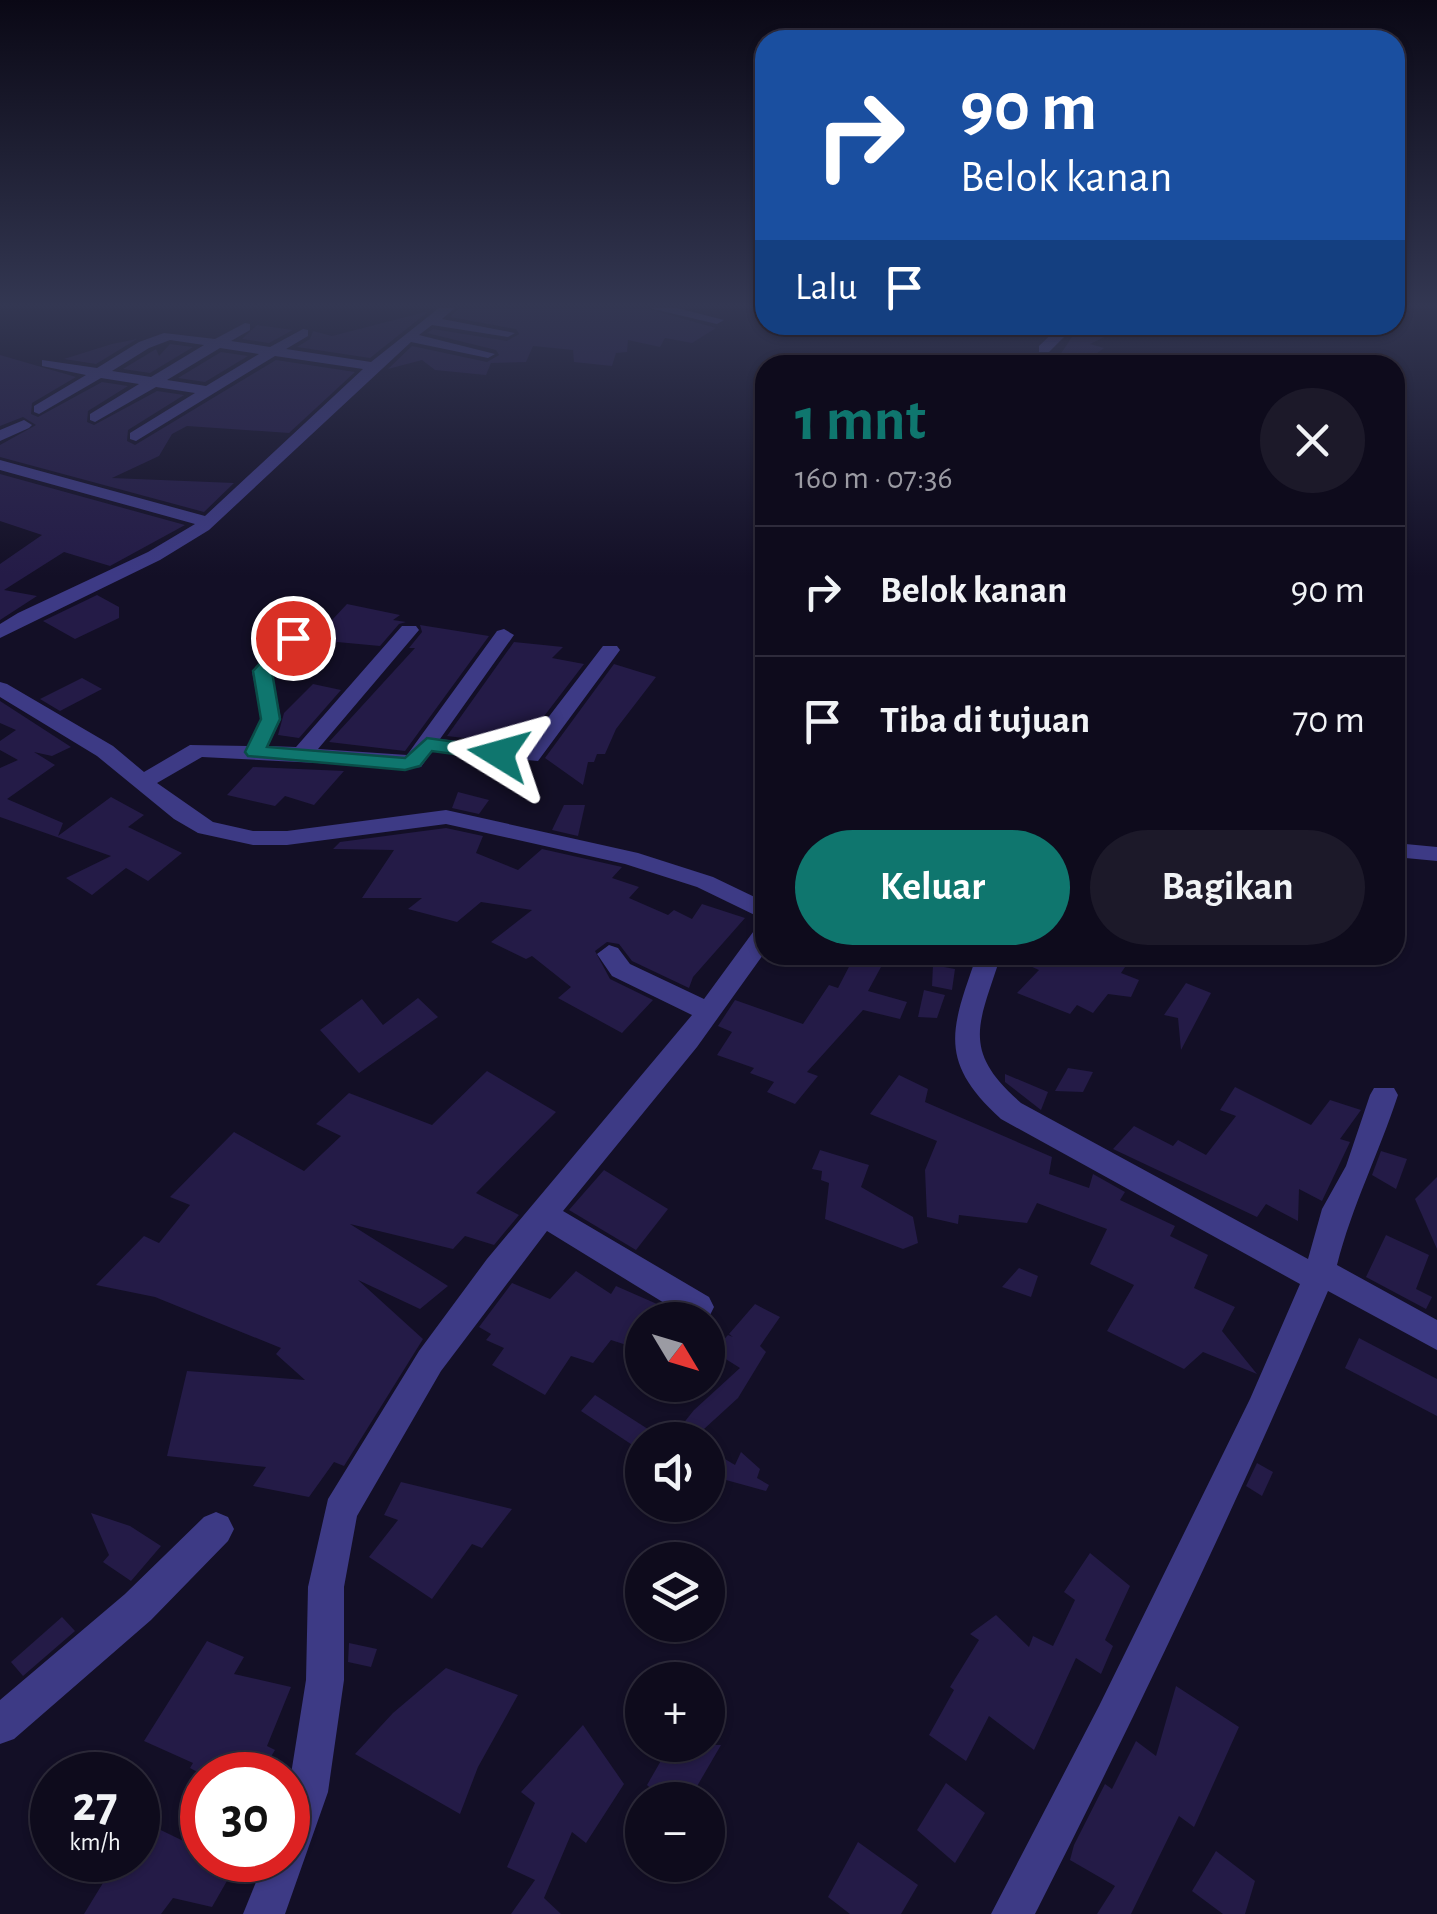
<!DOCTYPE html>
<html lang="id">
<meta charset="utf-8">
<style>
:root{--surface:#0e0b1c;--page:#1c1929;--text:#f1f3f6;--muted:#9b9ba3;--line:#2e2b3b;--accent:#0f766e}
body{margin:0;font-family:"Alegreya Sans",sans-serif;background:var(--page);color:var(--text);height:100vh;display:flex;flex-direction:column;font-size:38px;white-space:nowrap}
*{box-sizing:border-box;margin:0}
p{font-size:32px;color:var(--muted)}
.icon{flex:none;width:55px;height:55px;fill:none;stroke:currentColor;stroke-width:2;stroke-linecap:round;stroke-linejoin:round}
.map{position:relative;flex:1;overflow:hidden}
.sheet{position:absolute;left:755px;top:355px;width:650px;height:610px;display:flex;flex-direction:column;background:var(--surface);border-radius:30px;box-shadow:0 2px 8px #0004,0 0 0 2px var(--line)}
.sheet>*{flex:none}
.guide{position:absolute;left:755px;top:30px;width:650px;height:305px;border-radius:30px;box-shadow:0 2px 8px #0004,0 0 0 2px var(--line);background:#1a4fa0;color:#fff;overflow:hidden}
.needle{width:65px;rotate:128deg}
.buttons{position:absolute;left:625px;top:1302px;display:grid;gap:20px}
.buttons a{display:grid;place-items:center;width:100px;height:100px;border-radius:50%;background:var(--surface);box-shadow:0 2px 8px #0004,0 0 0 2px var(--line);font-size:50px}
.speed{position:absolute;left:30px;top:1752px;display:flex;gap:20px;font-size:50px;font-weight:700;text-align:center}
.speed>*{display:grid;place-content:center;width:130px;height:130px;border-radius:50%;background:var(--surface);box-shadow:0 2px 8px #0004,0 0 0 2px var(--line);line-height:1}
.speed small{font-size:25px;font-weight:400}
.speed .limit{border:15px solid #d22;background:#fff;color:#111}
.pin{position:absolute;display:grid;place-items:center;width:85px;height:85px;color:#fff;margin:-42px;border:5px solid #fff;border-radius:50%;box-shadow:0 2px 10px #0007}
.me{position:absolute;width:110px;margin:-55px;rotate:278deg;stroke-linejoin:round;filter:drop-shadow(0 0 8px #0008)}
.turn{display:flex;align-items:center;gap:35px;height:210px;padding:0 40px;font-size:45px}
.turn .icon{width:130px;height:130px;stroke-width:2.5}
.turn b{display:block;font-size:70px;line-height:85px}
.then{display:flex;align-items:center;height:95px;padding:0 40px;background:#0003;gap:20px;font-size:38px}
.round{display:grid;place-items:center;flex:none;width:105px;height:105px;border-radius:52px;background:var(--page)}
.head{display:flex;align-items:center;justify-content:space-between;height:170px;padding:0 40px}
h1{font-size:60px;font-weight:700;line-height:75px;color:var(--accent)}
.action{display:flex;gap:20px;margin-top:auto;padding:20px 40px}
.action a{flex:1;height:115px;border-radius:60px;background:var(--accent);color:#fff;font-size:40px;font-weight:700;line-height:115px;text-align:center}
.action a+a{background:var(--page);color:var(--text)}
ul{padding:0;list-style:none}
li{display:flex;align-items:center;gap:30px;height:130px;padding:0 40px;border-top:2px solid var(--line)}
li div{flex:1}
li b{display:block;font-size:38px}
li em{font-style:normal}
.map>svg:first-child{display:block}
.building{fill:#241b47}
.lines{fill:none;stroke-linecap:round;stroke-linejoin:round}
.minor{fill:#3d3a85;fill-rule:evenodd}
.route{fill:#0f766e;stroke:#0a4d48;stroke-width:2.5}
</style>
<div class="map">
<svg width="1437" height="1914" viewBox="0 0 1437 1914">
<rect width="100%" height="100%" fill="#130f26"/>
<!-- building -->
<g class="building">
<polygon points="459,308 645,308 716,328 692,343 665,338 660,347 628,340 627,352 616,353 612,366 574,362 573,350 533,346 526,362 491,363 486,375 435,370 422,360 388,369 412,346 487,362 499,355 496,350 427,333 433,329 507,341 519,334 516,329 450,317"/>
<polygon points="429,311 370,358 297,347 310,339 313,331 332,336"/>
<polygon points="257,325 293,330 269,343 242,339"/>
<polygon points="1080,325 1129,325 1090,344 1104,348 1085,362 1063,358 1056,361"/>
<polygon points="137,339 96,364 64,359 112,344"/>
<polygon points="170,344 193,347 150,373 123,369 156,349 159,356"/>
<polygon points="221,352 248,356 205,382 178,378"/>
<polygon points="0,355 76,377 32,403 31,414 38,417 102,382 128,386 88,411 87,422 94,425 157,391 184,395 128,430 127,441 135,445 276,360 355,372 289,433 187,426 172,434 159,456 112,478 234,483 204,512 0,457 0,445 36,425 23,417 0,426"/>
<polygon points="0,474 185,525 110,566 64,552 4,590 37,596 0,620 0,564 42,535 0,521"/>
<polygon points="97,595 119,607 119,618 75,639 43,621"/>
<polygon points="347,604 400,615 393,620 406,622 399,624 380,646 337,642 298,675 289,666"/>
<polygon points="420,625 489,636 405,751 329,742 415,648 409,648 422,632"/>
<polygon points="514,642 563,647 552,658 584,664 522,745 447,736"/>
<polygon points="614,664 656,677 616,729 605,754 597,754 594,762 588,762 583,785 545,758"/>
<polygon points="82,678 102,689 60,711 40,699"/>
<polygon points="313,684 341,690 299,738 278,735 284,713"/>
<polygon points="0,701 71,747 52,756 34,752 55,765 7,799 63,823 58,836 111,797 144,815 128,827 182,853 148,881 126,868 92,895 66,878 111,856 0,817 0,768 18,760 0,750 0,741 16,730 0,723"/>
<polygon points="253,767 344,771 314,805 285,796 275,806 227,795"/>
<polygon points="458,792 489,800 479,814 452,808"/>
<polygon points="564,805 585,805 578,836 552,830"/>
<polygon points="446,828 483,836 476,853 518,870 542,849 622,867 612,878 639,887 629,898 668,915 674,910 692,919 702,904 745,918 693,977 689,988 632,961 619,944 607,942 595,951 610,979 653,1000 622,1033 558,998 571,987 532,956 526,959 491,942 532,910 481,902 457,922 408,909 422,898 362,898 394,850 333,849 340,842"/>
<polygon points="1005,955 1133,955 1121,973 1139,980 1131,997 1108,994 1093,1013 1077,1005 1070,1014 1017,993 1039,970"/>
<polygon points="853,959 881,967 868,991 907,1002 900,1019 863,1010 807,1072 818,1076 795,1104 767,1092 774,1082 750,1073 754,1068 717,1055 732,1032 718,1026 735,1000 803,1024 829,985 838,988"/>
<polygon points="933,965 955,969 952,990 932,986"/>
<polygon points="1186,983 1211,993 1181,1050 1178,1018 1164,1015"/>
<polygon points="924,990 945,995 937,1018 918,1017"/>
<polygon points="418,998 438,1017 359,1073 320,1030 362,999 383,1025"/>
<polygon points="1068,1068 1093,1072 1083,1092 1055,1091"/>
<polygon points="487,1071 556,1112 476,1193 519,1215 494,1245 465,1236 453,1249 350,1224 448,1286 420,1309 358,1280 423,1339 344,1466 334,1462 309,1497 253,1486 266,1467 167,1456 187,1371 305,1380 276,1354 281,1348 155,1297 96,1285 144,1236 159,1243 190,1205 170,1197 234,1132 304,1171 341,1136 316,1124 349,1093 432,1125"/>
<polygon points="1005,1074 1048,1092 1041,1110 1005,1082"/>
<polygon points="899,1075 928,1089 925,1102 1052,1157 1049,1174 1089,1188 1093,1174 1125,1192 1120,1200 1175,1226 1170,1236 1208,1255 1194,1288 1235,1307 1222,1331 1257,1374 1203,1352 1184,1369 1107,1331 1134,1285 1090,1264 1107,1229 1037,1203 1027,1223 959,1215 958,1224 927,1217 925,1170 937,1141 870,1114"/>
<polygon points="1235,1087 1311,1125 1330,1100 1361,1110 1340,1139 1350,1142 1322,1201 1299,1189 1298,1221 1266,1204 1257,1217 1113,1149 1134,1126 1173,1146 1178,1140 1206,1155 1236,1116 1220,1110"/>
<polygon points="820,1150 869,1165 861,1187 913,1217 918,1243 903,1249 825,1219 829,1183 821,1180 822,1171 812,1169"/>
<polygon points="1381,1151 1407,1159 1396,1189 1372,1175"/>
<polygon points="604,1170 668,1209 636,1250 569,1210"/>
<polygon points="1437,1177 1437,1249 1415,1199"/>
<polygon points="1386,1235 1429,1255 1416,1289 1432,1297 1426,1309 1366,1277"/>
<polygon points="1019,1268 1038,1276 1031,1297 1002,1287"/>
<polygon points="576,1271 611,1294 616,1286 657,1304 642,1317 642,1350 611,1340 593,1363 571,1356 545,1395 492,1365 504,1348 486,1340 491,1334 479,1327 512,1283 550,1299"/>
<polygon points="755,1304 780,1317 760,1346 766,1352 738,1398 692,1440 670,1440 694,1410 740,1368 713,1351 728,1335 733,1337 729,1334"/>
<polygon points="1359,1338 1437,1379 1437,1416 1345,1368"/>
<polygon points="595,1395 654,1433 642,1440 640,1450 581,1411"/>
<polygon points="708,1449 735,1465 741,1452 760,1469 757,1478 769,1485 766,1491 708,1475"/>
<polygon points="1257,1463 1273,1472 1262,1496 1246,1486"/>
<polygon points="401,1482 512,1509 482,1548 472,1544 432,1599 369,1557 398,1520 384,1515"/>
<polygon points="91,1513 130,1526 161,1546 131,1581 103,1562 109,1555"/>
<polygon points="1090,1553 1130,1586 1105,1640 1113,1646 1101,1674 1076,1658 1034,1750 989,1716 966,1761 929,1735 954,1690 950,1687 979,1640 970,1634 996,1615 1029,1647 1033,1636 1053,1646 1075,1600 1064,1592"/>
<polygon points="62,1617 75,1631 23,1676 11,1662"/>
<polygon points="207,1641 244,1657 234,1674 291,1687 267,1746 275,1750 260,1775 203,1775 190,1768 193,1763 144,1741"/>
<polygon points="349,1643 377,1649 371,1667 348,1662"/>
<polygon points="446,1668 518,1695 478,1767 460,1814 355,1754 393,1713"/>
<polygon points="1176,1686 1239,1727 1194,1827 1179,1816 1131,1914 1097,1914 1115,1886 1070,1860 1074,1845 1105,1784 1112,1789 1136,1741 1156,1756"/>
<polygon points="583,1725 624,1784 586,1843 572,1832 544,1898 561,1914 511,1914 535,1880 507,1867 535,1803 521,1792"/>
<polygon points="670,1745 721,1745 689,1800 664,1800 647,1785"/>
<polygon points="946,1783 985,1813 955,1863 917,1830"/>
<polygon points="138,1819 202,1850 202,1860 239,1860 212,1907 173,1898 161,1914 84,1914 117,1860 138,1860"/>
<polygon points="858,1842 918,1885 901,1914 850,1914 828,1897"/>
<polygon points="1216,1851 1255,1881 1245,1914 1223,1914 1192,1891"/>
</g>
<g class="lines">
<!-- minor -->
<g class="minor">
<path d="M 439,308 L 455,308 L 442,319 L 515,333 L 508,337 L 432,325 L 419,335 L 495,354 L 488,358 L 411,342 L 209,530 L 160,560 L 0,638 L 0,624 L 18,613 L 148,552 L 195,524 L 0,470 L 0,460 L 205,516 L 363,369 L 275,356 L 136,441 L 130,439 L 130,433 L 195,393 L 156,387 L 95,422 L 90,420 L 90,414 L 139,384 L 101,378 L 39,414 L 34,412 L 34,406 L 86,375 L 42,366 L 42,360 L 97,368 L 139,342 L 164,333 L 215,339 L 245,323 L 250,324 L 250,330 L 231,341 L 270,347 L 303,329 L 308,330 L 308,336 L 286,349 L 371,362 ZM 170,340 L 204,345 L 151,377 L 112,371 L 149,348 ZM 220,348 L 259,354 L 206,386 L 167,380 Z"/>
<polygon points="649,308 677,308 724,320 717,324"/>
<polygon points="1061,325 1076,325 1049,352 1039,352 1039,346"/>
<polygon points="24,420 32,425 29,428 0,441 0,430"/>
<polygon points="314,609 323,615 272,672 281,719 268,746 296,747 402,626 416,626 419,630 318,749 407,755 497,631 504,629 514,635 440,739 524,749 603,646 617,646 620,650 538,761 432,751 421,767 413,768 202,757 157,783 213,822 253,831 287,831 446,810 638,853 713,877 765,902 765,920 697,887 625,864 446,824 287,845 253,845 198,833 174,819 97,756 0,697 0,682 7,684 113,746 144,772 190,745 248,746 261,719 252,671 307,611"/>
<polygon points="1395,843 1437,847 1437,861 1395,857"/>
<polygon points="765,926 765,952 697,1047 563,1211 709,1297 714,1307 709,1317 700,1320 687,1317 547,1231 441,1371 357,1516 344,1587 344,1680 328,1792 285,1914 243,1914 265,1860 288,1860 288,1793 306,1680 308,1587 328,1499 419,1351 487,1259 692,1015 612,976 597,954 609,945 618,948 630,964 704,999 756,928"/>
<path d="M 977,955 L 1001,955 C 979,1024 960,1050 1021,1103 L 1308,1259 L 1322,1209 L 1346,1166 L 1370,1095 L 1374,1088 L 1394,1088 L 1398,1095 C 1379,1153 1352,1206 1337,1265 L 1437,1320 L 1437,1350 L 1328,1291 C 1238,1502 1139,1709 1035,1914 L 991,1914 L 1099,1706 L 1250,1399 L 1300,1284 L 1001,1119 C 937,1061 951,1029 977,955 Z"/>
<polygon points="216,1512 228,1517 234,1529 228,1541 151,1620 14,1739 0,1744 0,1700 125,1594 204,1517"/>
</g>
</g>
<!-- sky -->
<linearGradient id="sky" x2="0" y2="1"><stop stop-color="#0a0815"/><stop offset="0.53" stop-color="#333752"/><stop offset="1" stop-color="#333752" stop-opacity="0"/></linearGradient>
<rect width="1437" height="576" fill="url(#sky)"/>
<!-- route -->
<polygon class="route" points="287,634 302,638 272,672 280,719 267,747 405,758 427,738 499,748 508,754 499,760 432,751 420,766 405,770 248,756 245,752 261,719 253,671"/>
</svg>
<div class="buttons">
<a><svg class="needle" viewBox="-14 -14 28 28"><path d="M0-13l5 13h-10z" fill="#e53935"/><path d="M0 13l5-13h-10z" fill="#9b9ba3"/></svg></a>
<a><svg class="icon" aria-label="sound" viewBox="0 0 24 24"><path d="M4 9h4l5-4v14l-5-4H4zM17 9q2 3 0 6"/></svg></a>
<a><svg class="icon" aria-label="layers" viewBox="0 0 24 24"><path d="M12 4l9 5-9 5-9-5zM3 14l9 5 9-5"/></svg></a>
<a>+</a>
<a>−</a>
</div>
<div class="speed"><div>27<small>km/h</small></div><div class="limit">30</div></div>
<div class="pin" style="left:293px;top:638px;background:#d93025"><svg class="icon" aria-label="arrive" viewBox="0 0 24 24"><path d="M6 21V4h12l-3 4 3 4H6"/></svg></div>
<svg class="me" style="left:499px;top:754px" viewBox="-20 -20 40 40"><path d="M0-17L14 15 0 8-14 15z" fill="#0f766e" stroke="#fff" stroke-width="4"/></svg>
<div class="guide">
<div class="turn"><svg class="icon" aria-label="right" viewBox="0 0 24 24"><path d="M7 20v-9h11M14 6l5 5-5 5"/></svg><div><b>90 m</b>Belok kanan</div></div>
<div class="then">Lalu<svg class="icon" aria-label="arrive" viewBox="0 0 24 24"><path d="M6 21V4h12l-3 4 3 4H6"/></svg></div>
</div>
<section class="sheet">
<div class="head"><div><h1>1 mnt</h1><p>160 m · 07:36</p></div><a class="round"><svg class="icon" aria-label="close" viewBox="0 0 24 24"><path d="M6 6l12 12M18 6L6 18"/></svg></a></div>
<ul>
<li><svg class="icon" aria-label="right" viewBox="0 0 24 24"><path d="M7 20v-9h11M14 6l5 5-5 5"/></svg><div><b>Belok kanan</b></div><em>90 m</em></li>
<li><svg class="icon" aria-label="arrive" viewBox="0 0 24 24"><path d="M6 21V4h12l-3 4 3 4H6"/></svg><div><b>Tiba di tujuan</b></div><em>70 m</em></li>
</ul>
<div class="action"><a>Keluar</a><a>Bagikan</a></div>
</section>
</div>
